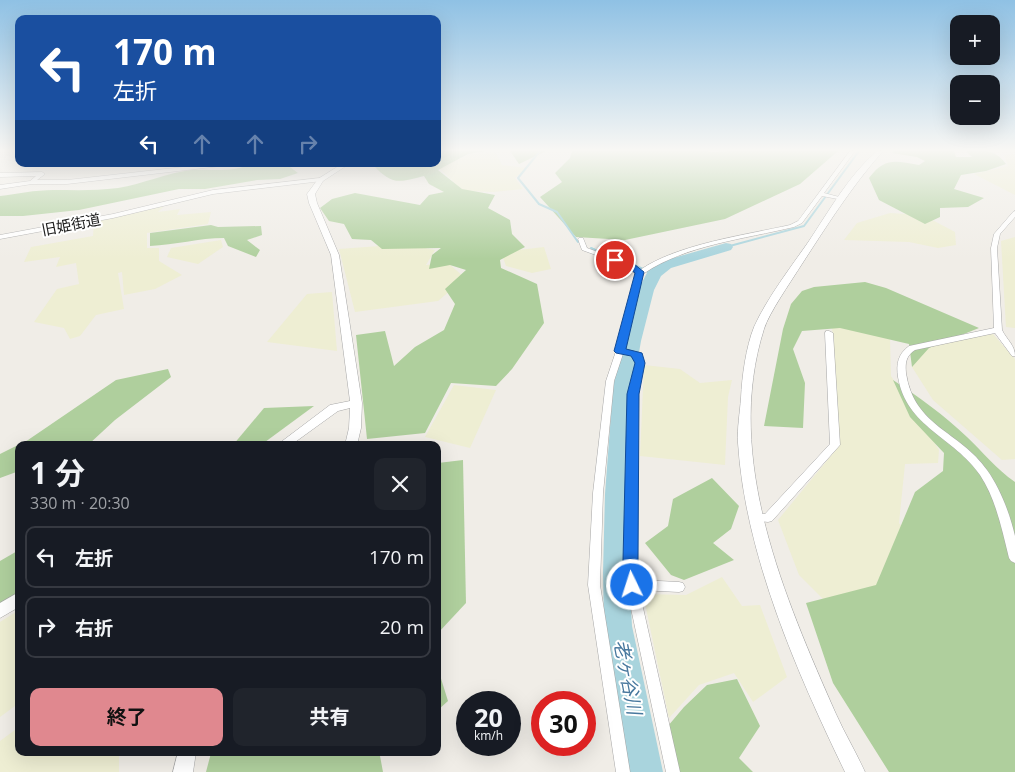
<!DOCTYPE html>
<html lang="ja">
<meta charset="utf-8">
<style>
:root{--surface:#171b24;--page:#20242c;--text:#f1f3f6;--muted:#9ea1a6;--line:#363941;--accent:#e0888f}
body{margin:0;font-family:"Open Sans","Noto Sans JP",sans-serif;background:var(--page);color:var(--text);height:100vh;display:flex;flex-direction:column;font-size:19px;white-space:nowrap}
*{box-sizing:border-box;margin:0}
p{font-size:16px;color:var(--muted)}
.icon{flex:none;width:28px;height:28px;fill:none;stroke:currentColor;stroke-width:2;stroke-linecap:round;stroke-linejoin:round}
.map{position:relative;flex:1;overflow:hidden}
.sheet{position:absolute;left:15px;top:441px;width:426px;height:315px;display:flex;flex-direction:column;background:var(--surface);border-radius:10px;box-shadow:0 5px 20px #0002}
.sheet>*{flex:none}
.banner{position:absolute;left:15px;top:15px;width:426px;height:152px;border-radius:10px;box-shadow:0 5px 20px #0002;background:#1a4fa0;color:#fff;overflow:hidden}
.controls{position:absolute;left:950px;top:15px;display:grid;gap:10px}
.controls a{display:grid;place-items:center;width:50px;height:50px;border-radius:10px;background:var(--surface);box-shadow:0 5px 20px #0002;font-size:25px}
.speed{position:absolute;left:456px;top:691px;display:flex;gap:10px;font-size:25px;font-weight:700;text-align:center}
.speed>*{display:grid;place-content:center;width:65px;height:65px;border-radius:50%;background:var(--surface);box-shadow:0 5px 20px #0002;line-height:1}
.speed small{font-size:12px;font-weight:400}
.speed .limit{border:8px solid #d22;background:#fff;color:#111}
.pin{position:absolute;display:grid;place-items:center;width:42px;height:42px;color:#fff;margin:-21px;border:2px solid #fff;border-radius:50%;box-shadow:0 1px 5px #0007}
.me{position:absolute;width:55px;margin:-28px;rotate:356deg;stroke-linejoin:round;filter:drop-shadow(0 0 4px #0008)}
.turn{display:flex;align-items:center;gap:18px;height:105px;padding:0 15px;font-size:22px}
.turn .icon{width:65px;height:65px;stroke-width:2.5}
.turn b{display:block;font-size:35px;line-height:42px}
.lanes{display:flex;align-items:center;height:48px;padding:0 15px;background:#0003;justify-content:center;gap:25px;direction:ltr}
.lanes .off{opacity:.35}
.round{display:grid;place-items:center;flex:none;width:52px;height:52px;border-radius:10px;background:var(--page)}
.summary{display:flex;align-items:center;justify-content:space-between;height:85px;padding:0 15px}
h1{font-size:30px;font-weight:700;line-height:38px}
.primary-button{display:flex;gap:10px;margin-top:auto;padding:10px 15px}
.primary-button a{flex:1;height:58px;border-radius:10px;background:var(--accent);color:#111;font-size:20px;font-weight:700;line-height:58px;text-align:center}
.primary-button a+a{background:var(--page);color:var(--text)}
ul{padding:0;list-style:none}
li{display:flex;align-items:center;gap:15px;height:62px;margin:0 10px 8px;padding:0 5px;border:2px solid var(--line);border-radius:10px}
li div{flex:1}
li b{display:block;font-size:19px}
li em{font-style:normal}
.map>svg:first-child{display:block}
.farmland{fill:#eeeed3}
.forest{fill:#afcf9d}
.lines{fill:none;stroke-linecap:round;stroke-linejoin:round}
.stream-far1{stroke:#a9d4dd;stroke-width:2}
.stream{stroke:#a9d4dd;stroke-width:2.5}
.river{fill:#a9d4dd;fill-rule:evenodd}
.minor-casing{stroke:#a7a7a7;stroke-width:1}
.tertiary-casing{stroke:#a7a7a7;stroke-width:1}
.minor{fill:#fff;fill-rule:evenodd}
.tertiary{fill:#fff;fill-rule:evenodd}
.route{fill:#1a73e8;stroke:#114b97}
.labels{text-anchor:middle;dominant-baseline:central;stroke-width:4;stroke-linejoin:round;paint-order:stroke}
.far-street-label{font-size:15px;fill:#202020;stroke:#fff}
.water-label{font-size:19px;font-style:italic;fill:#48789e;stroke:#fff}
</style>
<div class="map">
<svg width="1015" height="772" viewBox="0 0 1015 772">
<rect width="100%" height="100%" fill="#f0ede7"/>
<!-- farmland -->
<g class="farmland">
<polygon points="496,153 502,165 527,168 515,178 523,189 494,192 463,191 439,168 471,154"/>
<polygon points="1015,154 1015,195 974,174 1008,166 1004,155"/>
<polygon points="164,206 158,212 180,209 177,215 211,212 208,224 147,233 147,248 159,248 159,261 182,275 155,289 124,295 122,272 118,273 124,309 96,315 80,336 70,339 64,328 34,322 57,289 79,284 76,263 56,267 60,257 24,262 31,247 93,236 94,222"/>
<polygon points="890,213 923,215 955,232 956,245 938,248 909,242 844,240 857,223"/>
<polygon points="1015,237 1015,328 1006,327 1001,241"/>
<polygon points="221,240 223,247 198,264 167,257 171,248"/>
<polygon points="406,244 435,250 426,265 447,262 465,278 438,301 355,312 339,249"/>
<polygon points="544,247 551,269 532,273 506,266 501,252"/>
<polygon points="332,292 337,351 267,342 307,294"/>
<polygon points="832,325 890,338 891,376 939,450 938,463 905,464 899,523 918,548 893,591 826,602 799,575 778,520 839,446"/>
<polygon points="993,334 1015,359 1015,459 1002,460 933,400 912,367 915,347"/>
<polygon points="644,365 680,369 700,383 732,380 728,397 725,465 640,456"/>
<polygon points="454,385 496,390 470,448 425,437"/>
<polygon points="722,577 742,606 760,605 787,677 753,702 734,673 699,685 669,718 643,594 686,595"/>
<polygon points="19,610 19,703 0,717 0,622"/>
<polygon points="19,727 19,752 119,753 119,772 0,772 0,741"/>
</g>
<!-- forest -->
<g class="forest">
<path d="M 438,151 L 486,151 L 468,154 L 438,170 L 462,189 L 495,195 L 488,208 L 510,220 L 512,234 L 525,247 L 500,260 L 501,268 L 537,284 L 544,323 L 512,369 L 496,386 L 451,383 L 425,433 L 367,439 L 356,335 L 385,331 L 394,366 L 415,347 L 444,330 L 455,304 L 445,289 L 466,270 L 450,265 L 429,269 L 432,255 L 441,248 L 382,249 L 371,240 L 352,239 L 344,224 L 329,221 L 320,208 L 332,199 L 355,193 L 420,205 L 429,195 L 444,192 L 429,184 L 424,176 C 397,183 392,185 372,164 L 438,164 Z"/>
<polygon points="510,151 546,151 519,164"/>
<polygon points="572,151 706,151 712,152 734,151 838,151 800,184 725,219 625,240 576,237 540,197 562,182 555,173 570,158"/>
<path d="M 894,151 L 954,151 L 956,157 L 972,157 L 966,151 C 984,151 994,148 1006,164 L 986,171 L 961,175 L 954,189 L 984,198 L 968,207 L 940,208 L 940,217 L 925,224 L 879,200 L 869,178 C 885,157 895,161 919,165 L 925,161 L 917,157 L 892,153 Z"/>
<path d="M 247,164 L 286,164 L 298,173 L 280,179 L 257,180 L 205,189 L 179,189 L 79,210 L 23,216 L 0,216 L 0,196 C 17,194 35,190 53,190 C 75,190 95,191 118,188 C 143,184 166,173 191,170 C 205,169 238,173 247,164 Z"/>
<path d="M 211,225 L 218,227 L 261,226 L 262,235 L 247,240 L 260,250 L 256,257 L 228,246 L 224,238 C 199,238 175,245 150,246 L 150,233 Z"/>
<polygon points="865,282 886,288 979,328 929,348 912,367 909,344 840,328 802,331 793,349 805,383 803,428 764,426 783,329 791,304 802,291 814,287"/>
<polygon points="168,369 171,377 115,420 89,444 19,445 19,471 0,478 0,454 28,440 116,380"/>
<path d="M 893,380 C 919,397 944,415 967,437 C 983,452 996,469 1015,482 L 1015,772 L 889,772 L 833,683 L 806,603 L 876,585 L 915,492 L 943,471 L 944,453 L 910,417 Z"/>
<polygon points="314,406 261,445 233,445 264,408"/>
<polygon points="463,460 466,603 438,633 438,463"/>
<polygon points="712,478 739,506 731,529 713,543 734,560 684,580 671,575 645,543 668,526 673,499"/>
<polygon points="19,550 19,609 0,614 0,561"/>
<polygon points="438,669 448,701 438,710"/>
<polygon points="737,679 760,726 739,758 753,772 679,772 668,726 684,707 707,685"/>
<polygon points="211,753 211,752 384,753 380,756 383,772 206,772"/>
</g>
<g class="lines">
<!-- stream-far1 -->
<g class="stream-far1">
<polyline points="540,151 518,178 539,204 557,212 578,242"/>
<polyline points="726,247 804,226 859,151"/>
<polyline points="591,248 595,250"/>
</g>
<!-- stream -->
<g class="stream">
<polyline points="592,249 620,260"/>
<polyline points="631,264 654,274"/>
</g>
<!-- river -->
<polygon class="river" points="726,243 731,244 733,247 731,250 671,268 661,276 654,290 641,341 633,387 629,494 629,573 632,626 663,772 629,772 604,626 603,573 605,494 613,387 623,341 638,290 648,271 659,262"/>
<defs>
<g id="minor">
<path d="M 850,151 L 855,151 L 824,193 L 843,198 L 843,200 L 822,196 L 802,223 L 794,227 C 745,239 685,245 643,274 L 625,349 L 641,353 L 644,363 L 637,394 L 636,560 L 638,580 L 679,582 L 683,583 L 685,587 L 683,591 L 679,592 L 639,590 L 680,772 L 666,772 L 626,585 L 624,560 L 629,394 L 636,363 L 634,356 L 623,354 L 614,381 L 603,493 L 600,585 L 630,772 L 616,772 L 588,585 L 593,493 L 606,381 L 616,351 L 636,274 L 629,267 L 582,250 L 578,239 L 579,238 L 583,238 L 587,248 L 633,265 L 640,270 C 678,244 745,235 790,225 L 798,221 Z"/>
<polygon points="210,164 224,164 221,166 67,184 32,184 0,189 0,185 30,181 36,176 0,177 0,173 42,172 45,174 37,180 67,180"/>
<polygon points="320,178 322,179 322,181 213,194 113,218 0,239 0,235 113,214 213,190"/>
<path d="M 1015,211 L 1015,217 L 1000,234 L 997,248 L 1002,330 C 1007,340 1015,345 1015,356 L 1012,356 L 995,333 L 915,350 C 906,356 905,363 906,373 C 914,427 960,431 987,470 C 1000,488 1010,514 1015,536 C 1015,544 1015,554 1015,563 L 1011,561 L 1009,558 C 1002,530 996,499 980,475 C 954,437 906,427 898,377 C 896,364 898,354 909,346 L 994,328 L 991,248 L 994,234 L 1013,212 Z"/>
<polygon points="826,331 829,331 833,333 840,445 772,521 768,522 752,520 751,517 752,514 765,514 830,444 825,333"/>
</g>
<g id="tertiary">
<path d="M 877,151 L 883,151 C 851,187 826,227 800,267 C 790,283 769,313 764,329 C 723,458 785,598 836,714 C 845,734 856,752 865,772 L 845,772 C 797,673 745,554 738,443 C 737,428 740,412 741,398 C 742,376 746,347 754,327 C 767,298 791,267 809,241 C 829,211 849,175 877,151 Z"/>
<polygon points="342,164 349,164 323,181 315,194 317,203 339,255 362,403 361,428 357,445 345,445 349,428 350,408 338,411 291,445 277,445 330,405 350,401 331,255 309,203 307,194 318,179"/>
<polygon points="19,592 19,607 0,618 0,603"/>
<polygon points="178,752 196,752 193,772 173,772"/>
</g>
</defs>
<!-- minor casing -->
<use href="#minor" class="minor-casing"/>
<!-- tertiary casing -->
<use href="#tertiary" class="tertiary-casing"/>
<!-- minor -->
<use href="#minor" class="minor"/>
<!-- tertiary -->
<use href="#tertiary" class="tertiary"/>
</g>
<!-- sky -->
<linearGradient id="sky" x2="0" y2="1"><stop stop-color="#8fc1e4"/><stop offset="0.58" stop-color="#f8f7f4"/><stop offset="1" stop-color="#f8f7f4" stop-opacity="0"/></linearGradient>
<rect width="1015" height="259" fill="url(#sky)"/>
<!-- route -->
<polygon class="route" points="615,258 634,264 644,272 626,349 642,353 645,363 639,394 638,560 640,585 638,589 632,591 627,589 624,585 623,560 627,394 635,363 631,356 616,353 614,351 635,273 628,268 612,262 612,259"/>
<g class="labels">
<!-- far-street labels -->
<g class="far-street-label">
<text transform="translate(71 224) rotate(-11)">旧姫街道</text>
</g>
<!-- water labels -->
<g class="water-label">
<text transform="translate(628 677) rotate(79)">老ヶ谷川</text>
</g>
</g>
</svg>
<div class="controls">
<a>+</a>
<a>−</a>
</div>
<div class="speed"><div>20<small>km/h</small></div><div class="limit">30</div></div>
<div class="pin" style="left:615px;top:260px;background:#d93025"><svg class="icon" aria-label="arrive" viewBox="0 0 24 24"><path d="M6 21V4h12l-3 4 3 4H6"/></svg></div>
<svg class="me" style="left:632px;top:585px" viewBox="-20 -20 40 40"><circle r="17" fill="#1a73e8" stroke="#fff" stroke-width="3"/><path d="M0-11L8 9 0 5-8 9z" fill="#fff"/></svg>
<div class="banner">
<div class="turn"><svg class="icon" aria-label="left" viewBox="0 0 24 24"><path d="M17 20v-9H6M10 6l-5 5 5 5"/></svg><div><b>170 m</b>左折</div></div>
<div class="lanes"><svg class="icon" aria-label="left" viewBox="0 0 24 24"><path d="M17 20v-9H6M10 6l-5 5 5 5"/></svg><svg class="icon off" aria-label="ahead" viewBox="0 0 24 24"><path d="M12 20V5M6 11l6-6 6 6"/></svg><svg class="icon off" aria-label="ahead" viewBox="0 0 24 24"><path d="M12 20V5M6 11l6-6 6 6"/></svg><svg class="icon off" aria-label="right" viewBox="0 0 24 24"><path d="M7 20v-9h11M14 6l5 5-5 5"/></svg></div>
</div>
<section class="sheet">
<div class="summary"><div><h1>1 分</h1><p>330 m · 20:30</p></div><a class="round"><svg class="icon" aria-label="close" viewBox="0 0 24 24"><path d="M6 6l12 12M18 6L6 18"/></svg></a></div>
<ul>
<li><svg class="icon" aria-label="left" viewBox="0 0 24 24"><path d="M17 20v-9H6M10 6l-5 5 5 5"/></svg><div><b>左折</b></div><em>170 m</em></li>
<li><svg class="icon" aria-label="right" viewBox="0 0 24 24"><path d="M7 20v-9h11M14 6l5 5-5 5"/></svg><div><b>右折</b></div><em>20 m</em></li>
</ul>
<div class="primary-button"><a>終了</a><a>共有</a></div>
</section>
</div>
